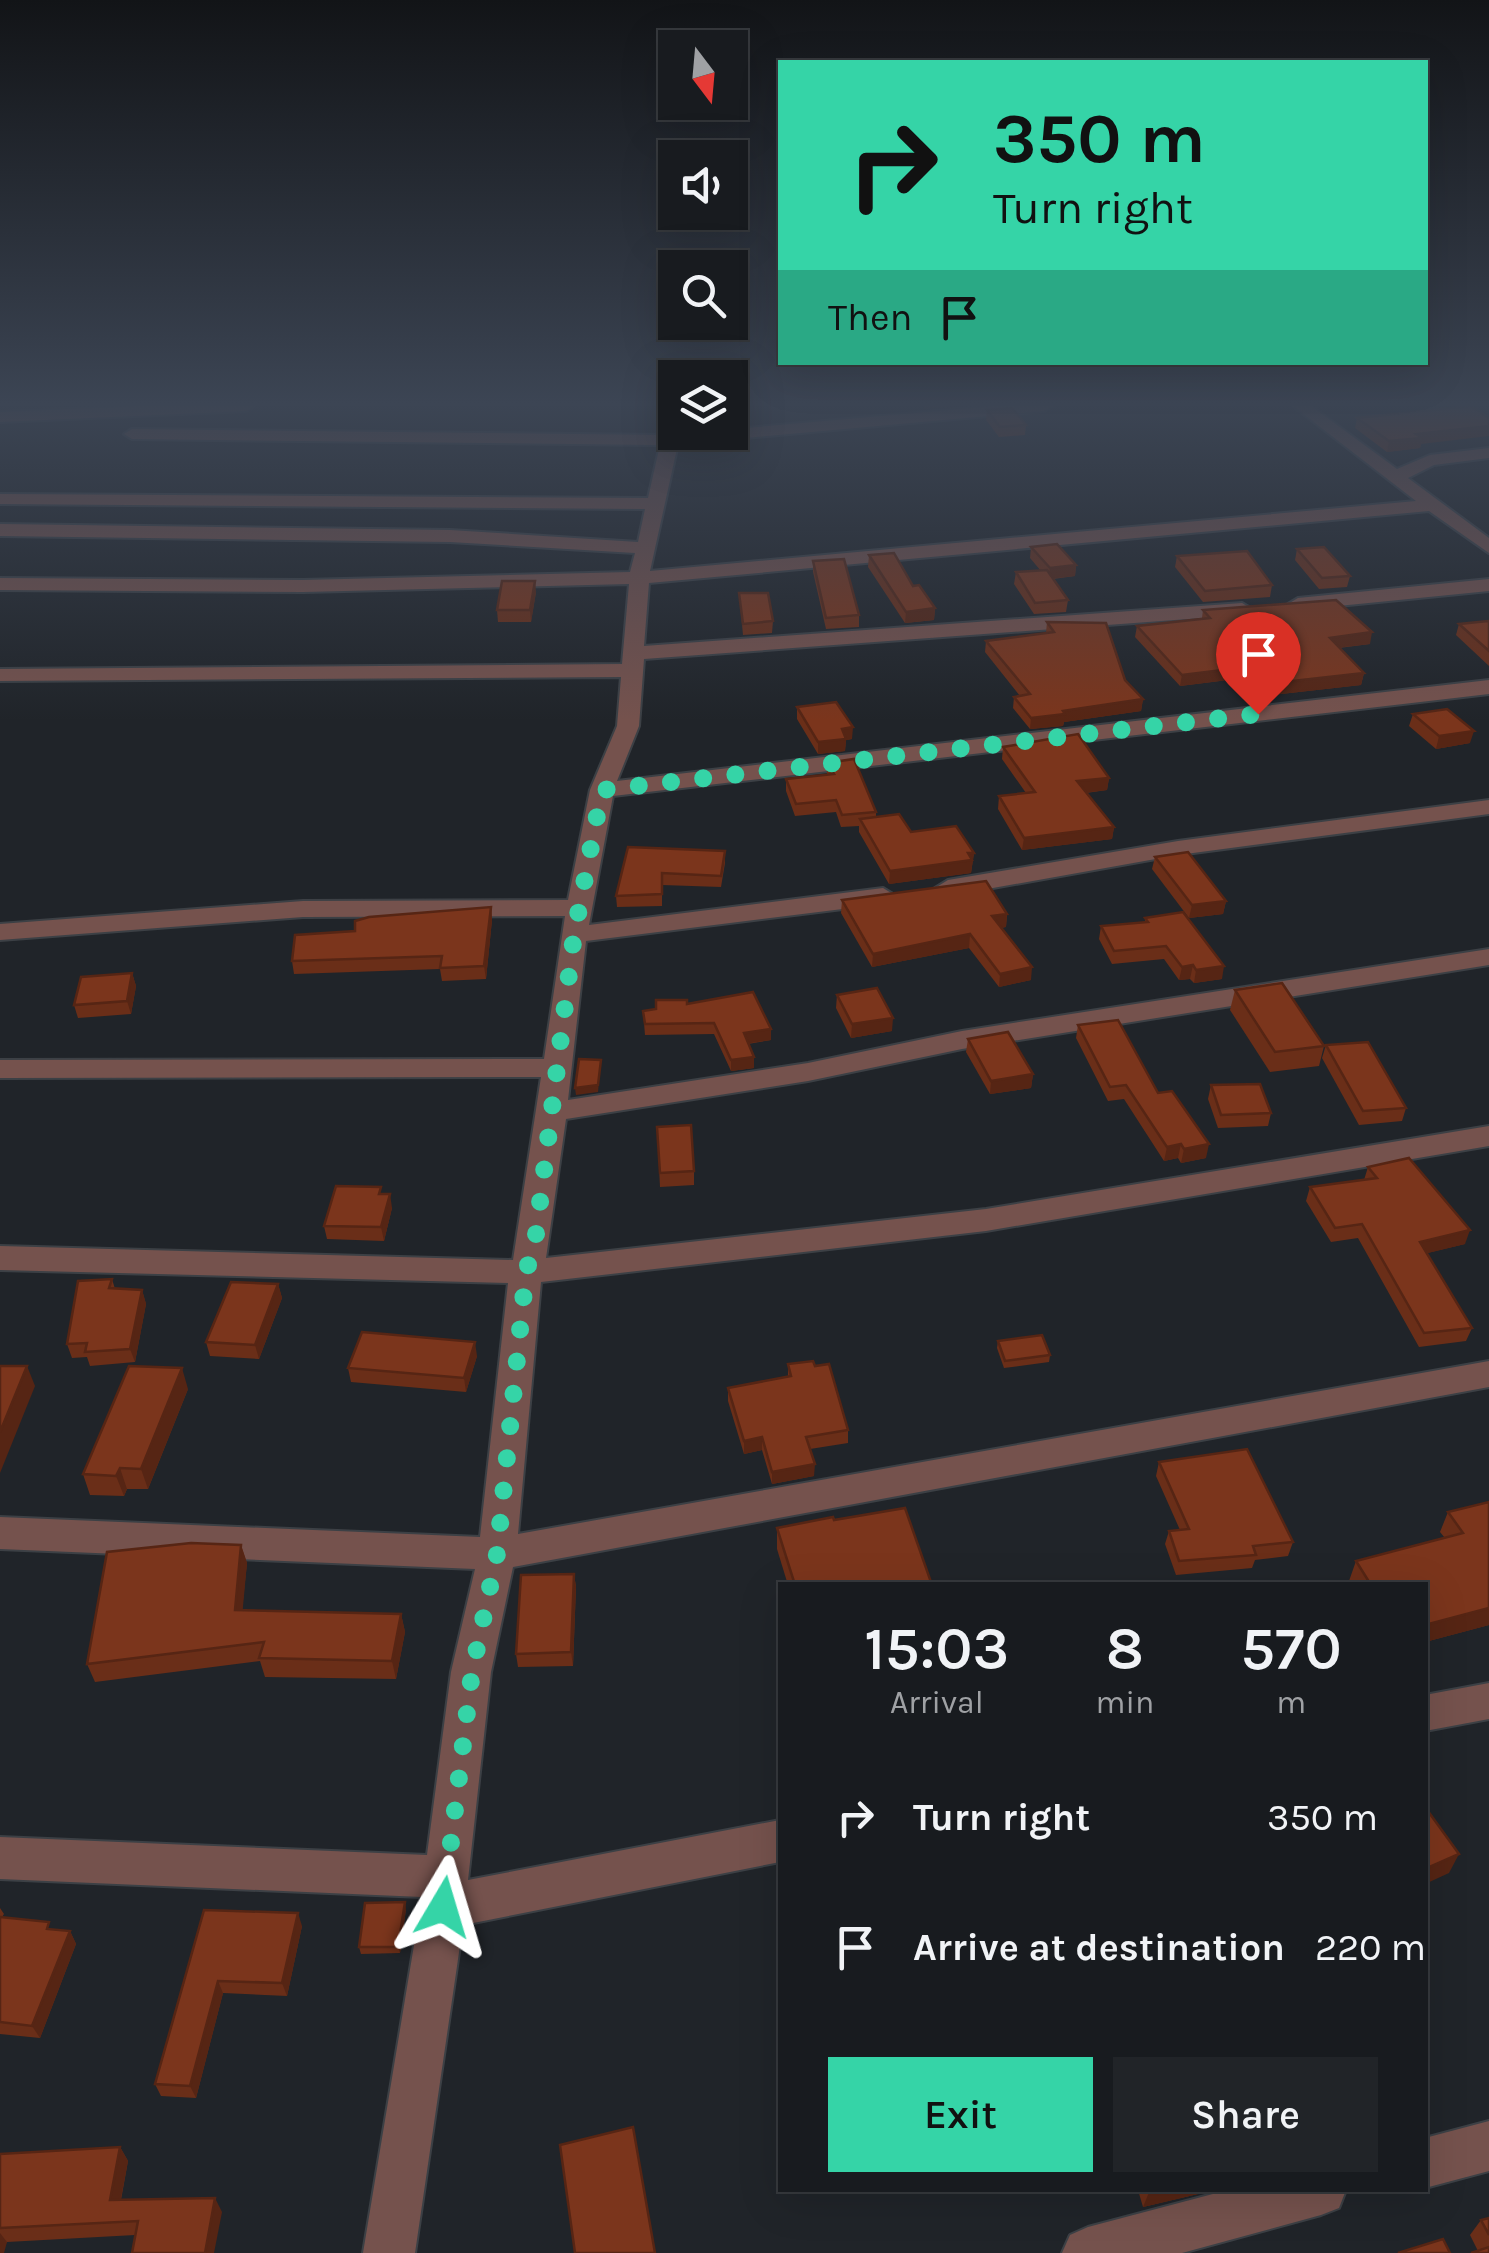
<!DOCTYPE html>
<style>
:root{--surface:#181b1f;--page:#212428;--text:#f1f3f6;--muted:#9fa1a4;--line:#36393d;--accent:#35d4a7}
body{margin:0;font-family:Karla,sans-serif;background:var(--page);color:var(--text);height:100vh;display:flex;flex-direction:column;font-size:38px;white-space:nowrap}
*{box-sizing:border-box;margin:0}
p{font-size:32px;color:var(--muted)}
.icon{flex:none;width:55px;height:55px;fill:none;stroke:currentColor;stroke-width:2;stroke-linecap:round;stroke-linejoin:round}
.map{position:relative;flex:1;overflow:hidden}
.side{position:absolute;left:778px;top:1582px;width:650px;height:610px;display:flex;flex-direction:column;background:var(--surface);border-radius:0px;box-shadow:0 10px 40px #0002,0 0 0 2px var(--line)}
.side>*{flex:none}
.hud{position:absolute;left:778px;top:60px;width:650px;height:305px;border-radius:0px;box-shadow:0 10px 40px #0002,0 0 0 2px var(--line);background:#35d4a7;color:#111;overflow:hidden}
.needle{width:65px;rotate:164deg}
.tools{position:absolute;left:658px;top:30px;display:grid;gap:20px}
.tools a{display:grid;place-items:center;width:90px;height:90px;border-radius:0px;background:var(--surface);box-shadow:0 10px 40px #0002,0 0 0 2px var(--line);font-size:50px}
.pin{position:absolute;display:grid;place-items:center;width:85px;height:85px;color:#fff;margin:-102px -42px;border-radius:50% 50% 50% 0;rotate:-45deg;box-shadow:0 0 10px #0007}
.pin .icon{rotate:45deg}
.me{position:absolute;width:110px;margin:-55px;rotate:7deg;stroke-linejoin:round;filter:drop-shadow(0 0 8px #0008)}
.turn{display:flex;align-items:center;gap:35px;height:210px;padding:0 50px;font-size:45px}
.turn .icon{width:130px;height:130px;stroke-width:2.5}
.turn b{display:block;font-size:70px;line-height:85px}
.then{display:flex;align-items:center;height:95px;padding:0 50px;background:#0003;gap:20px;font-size:38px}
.eta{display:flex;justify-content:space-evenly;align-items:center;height:170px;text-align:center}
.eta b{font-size:60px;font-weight:600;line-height:70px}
.action{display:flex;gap:20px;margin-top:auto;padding:20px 50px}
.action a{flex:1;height:115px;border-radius:0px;background:var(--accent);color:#111;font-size:40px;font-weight:600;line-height:115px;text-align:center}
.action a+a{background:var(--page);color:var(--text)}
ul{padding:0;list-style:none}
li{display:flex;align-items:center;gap:30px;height:130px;padding:0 50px}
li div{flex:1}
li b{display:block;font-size:38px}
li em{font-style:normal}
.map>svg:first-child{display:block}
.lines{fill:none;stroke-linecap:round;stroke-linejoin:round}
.minor-casing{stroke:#3c4045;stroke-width:4}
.minor{fill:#75524d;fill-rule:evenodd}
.wall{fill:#6a2e18}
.shaded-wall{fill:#562514}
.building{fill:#7b351c;stroke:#562514;stroke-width:2.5}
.route{stroke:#35d4a7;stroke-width:18;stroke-dasharray:0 32.4}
</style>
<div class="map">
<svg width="1489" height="2253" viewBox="0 0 1489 2253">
<rect width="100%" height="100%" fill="#202429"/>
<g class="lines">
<defs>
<g id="minor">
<polygon points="145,406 254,406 246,411 0,422 0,412"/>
<polygon points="662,406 675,406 678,434 995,406 1052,406 1044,411 678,444 650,571 1416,501 1293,406 1311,406 1397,469 1430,455 1489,448 1489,458 1434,465 1408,478 1489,538 1489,553 1429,511 649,583 644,646 1242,603 1252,609 1242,615 644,659 639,726 617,781 1489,680 1489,694 613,796 589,925 883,888 896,896 883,904 586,941 568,1100 808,1063 962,1031 1489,949 1489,965 962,1049 808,1081 566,1119 546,1258 986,1209 1489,1126 1489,1146 986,1231 541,1282 518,1534 1489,1361 1489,1387 513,1567 491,1672 468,1880 780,1820 780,1862 463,1925 415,2253 363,2253 422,1897 0,1879 0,1837 427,1855 451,1672 475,1569 0,1549 0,1517 480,1537 508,1283 0,1270 0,1246 513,1260 541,1077 0,1078 0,1060 544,1059 565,916 303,917 0,940 0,924 303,901 568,900 590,790 617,726 621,677 0,681 0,669 622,664 629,584 303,592 0,590 0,578 303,580 630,572 635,553 450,542 0,536 0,524 450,530 638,542 645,509 0,504 0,494 648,498 660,445 132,439 124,434 132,429 662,435"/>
<polygon points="1489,579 1489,591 1298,610 1288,604 1298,598"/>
<polygon points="1489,800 1489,814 1178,855 948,896 935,888 948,880 1178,841"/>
<polygon points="1489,1683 1489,1719 1425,1731 1425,1695"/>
<polygon points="1489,2121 1489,2171 1425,2188 1425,2138"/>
<polygon points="1228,2190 1346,2190 1339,2208 1321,2215 1182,2253 1062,2253 1070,2235 1088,2227"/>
</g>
</defs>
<!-- minor casing -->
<use href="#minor" class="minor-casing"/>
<!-- minor -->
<use href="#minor" class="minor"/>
</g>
<!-- wall -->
<g class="wall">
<polygon points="987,410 1026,425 1025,435 999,437 986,420"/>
<polygon points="1357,418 1421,444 1420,448 1387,452 1355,428"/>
<polygon points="1031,547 1076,565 1075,576 1053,579 1068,600 1066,612 1034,614 1014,584 1016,572 1041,571 1030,558"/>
<polygon points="1297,549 1350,576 1347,587 1319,589 1295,560"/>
<polygon points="869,555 913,586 935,608 934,620 905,623 868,567"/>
<polygon points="1177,556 1272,585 1270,597 1203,602 1175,567"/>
<polygon points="813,561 859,615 859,627 826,629 813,572"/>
<polygon points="536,592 531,622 498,622 497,610"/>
<polygon points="739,593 773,621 772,633 743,635"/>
<polygon points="1203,610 1370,644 1339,648 1364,673 1361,685 1245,698 1228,680 1180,686 1135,637 1137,626 1202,618"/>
<polygon points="1047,622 1125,680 1143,699 1141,711 1064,722 1063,726 1030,729 1013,708 1014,697 1020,696 985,652 986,641 1046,633"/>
<polygon points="1489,622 1489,666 1456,635 1459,624"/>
<polygon points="797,707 852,739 846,740 845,751 818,754 797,719"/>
<polygon points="1413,714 1470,743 1436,749 1409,726"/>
<polygon points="1003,747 1109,778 1107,790 1086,793 1114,827 1112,839 1022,850 998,809 999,796 1026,793 1002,759"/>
<polygon points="827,763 876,812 876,817 911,832 974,853 971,873 889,884 859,832 859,826 841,827 836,812 795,816 786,791 786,779 827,775"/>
<polygon points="628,847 725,851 725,863 721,887 662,885 662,906 617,907 616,896"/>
<polygon points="1155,857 1226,901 1223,914 1189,918 1152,869"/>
<polygon points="842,900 1007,914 1006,927 1001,928 1031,980 999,987 969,948 872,967 841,913"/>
<polygon points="491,907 492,920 486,979 442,981 440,969 294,974 292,961 355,931"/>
<polygon points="1145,918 1222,979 1194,983 1190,979 1179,980 1164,959 1112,964 1099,939 1101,926 1145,922"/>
<polygon points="132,973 136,986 131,1014 78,1018 74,1005"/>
<polygon points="1235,990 1324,1046 1319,1066 1270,1072 1230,1010"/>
<polygon points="837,995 892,1031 851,1038 836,1008"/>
<polygon points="687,1004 771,1040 748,1044 754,1057 754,1068 731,1071 714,1034 645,1035 643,1011"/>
<polygon points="1078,1025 1158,1093 1206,1158 1181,1163 1178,1158 1164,1161 1124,1099 1108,1101 1076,1038"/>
<polygon points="968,1039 1033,1074 1031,1088 990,1094 966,1052"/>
<polygon points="1326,1045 1406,1108 1402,1121 1359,1125 1322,1058"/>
<polygon points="1211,1085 1271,1113 1268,1126 1218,1128 1208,1099"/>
<polygon points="657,1127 694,1171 694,1185 660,1187"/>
<polygon points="1368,1167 1465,1244 1427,1253 1472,1328 1466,1341 1419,1347 1358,1238 1331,1242 1306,1201 1310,1187 1364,1180"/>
<polygon points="382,1194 392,1208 384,1241 327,1239 324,1226"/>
<polygon points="112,1279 115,1289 142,1290 146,1304 135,1362 90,1366 87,1357 72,1358 67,1344"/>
<polygon points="278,1284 282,1298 259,1359 210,1356 206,1342"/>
<polygon points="998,1341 1050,1355 1049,1362 1004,1368 997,1348"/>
<polygon points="477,1356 466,1392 351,1382 348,1368"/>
<polygon points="788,1364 815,1366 848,1430 848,1443 810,1449 814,1476 772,1484 762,1450 744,1454 728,1401 728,1388 788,1376"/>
<polygon points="188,1389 148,1489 127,1489 124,1496 90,1495 83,1474"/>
<polygon points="1159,1462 1293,1542 1288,1556 1255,1560 1252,1568 1176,1575 1165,1544 1169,1531 1180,1530 1156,1476"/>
<polygon points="1489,1502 1489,1625 1425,1642 1425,1585 1351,1585 1349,1581 1356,1561 1445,1538 1440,1532 1448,1512"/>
<polygon points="834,1520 932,1585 788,1585 777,1549 777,1528"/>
<polygon points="241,1545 247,1563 242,1610 401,1614 405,1632 396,1679 265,1677 260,1661 95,1682 87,1664"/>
<polygon points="574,1574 576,1587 573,1666 518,1667 516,1654"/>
<polygon points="0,1908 4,1914 2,1917 53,1930 70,1931 76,1944 40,2038 0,2034"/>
<polygon points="406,1909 400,1953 361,1954 359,1947"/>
<polygon points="204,1910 302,1926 287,1996 223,1993 196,2098 161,2096 155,2084"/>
<polygon points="120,2147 128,2161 121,2200 222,2212 135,2235 7,2242 0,2253 0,2154"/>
<polygon points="1138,2190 1215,2190 1143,2207"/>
<polygon points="1489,2218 1489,2253 1478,2251 1470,2235 1481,2220"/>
</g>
<!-- shaded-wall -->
<g class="shaded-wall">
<polygon points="745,406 744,424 730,426 730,416"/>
<polygon points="924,406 952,406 924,409"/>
<polygon points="1489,426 1489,436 1421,444 1420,448 1387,452 1389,441 1416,434"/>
<polygon points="1076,565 1075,576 1048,579 1050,568"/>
<polygon points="535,581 536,592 531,622 530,610"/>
<polygon points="935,608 934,620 905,623 906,612"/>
<polygon points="1372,632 1370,644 1327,649 1330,638"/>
<polygon points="1230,669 1228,680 1180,686 1182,675"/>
<polygon points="1364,673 1361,685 1245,698 1247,686"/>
<polygon points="1143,699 1141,711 1064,722 1063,726 1030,729 1031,718 1063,711"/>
<polygon points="853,727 852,739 846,740 845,751 818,754 818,742 842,729"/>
<polygon points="1474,731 1470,743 1436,749 1439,736"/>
<polygon points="1109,778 1107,790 1075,794 1077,781"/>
<polygon points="1114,827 1112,839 1022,850 1024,838"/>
<polygon points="974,853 971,873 889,884 890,871"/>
<polygon points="1226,901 1223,914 1189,918 1192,905"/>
<polygon points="491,907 492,920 486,979 484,966"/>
<polygon points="1007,914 1006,927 990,929 992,916"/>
<polygon points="970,934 969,948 872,967 873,954"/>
<polygon points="1193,965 1190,979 1179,980 1182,967"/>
<polygon points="1224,966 1222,979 1194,983 1196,970"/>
<polygon points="1032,967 1031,980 999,987 1000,974"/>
<polygon points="132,973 136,986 131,1014 127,1001"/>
<polygon points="893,1018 892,1031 851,1038 852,1024"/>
<polygon points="771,1029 771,1040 744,1044 744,1033"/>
<polygon points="754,1057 754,1068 731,1071 731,1060"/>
<polygon points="601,1060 598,1092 576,1095 575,1088"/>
<polygon points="1033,1074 1031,1088 990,1094 991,1081"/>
<polygon points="1181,1144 1178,1158 1164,1161 1167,1147"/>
<polygon points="1209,1144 1206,1158 1181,1163 1184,1149"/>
<polygon points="390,1194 392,1208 384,1241 381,1227"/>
<polygon points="1470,1230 1465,1244 1416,1256 1420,1242"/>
<polygon points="278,1284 282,1298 259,1359 255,1345"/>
<polygon points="142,1290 146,1304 135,1362 130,1349"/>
<polygon points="475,1342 477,1356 466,1392 464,1378"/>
<polygon points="27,1366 35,1386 0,1473 0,1432"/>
<polygon points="182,1368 188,1389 148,1489 141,1469"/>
<polygon points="762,1437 762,1450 744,1454 744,1441"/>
<polygon points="815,1464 814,1476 772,1484 772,1472"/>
<polygon points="120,1468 127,1489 124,1496 116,1476"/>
<polygon points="241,1545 247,1563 241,1628 235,1610"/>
<polygon points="574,1574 576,1587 573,1666 571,1652"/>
<polygon points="1489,1608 1489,1625 1425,1642 1425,1625"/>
<polygon points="401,1614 405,1632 396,1679 392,1661"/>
<polygon points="1459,1854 1449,1873 1425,1884 1425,1869"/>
<polygon points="405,1902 406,1909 400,1953 398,1947"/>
<polygon points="298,1913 302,1926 287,1996 282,1983"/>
<polygon points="70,1931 76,1944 40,2038 32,2026"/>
<polygon points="218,1981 223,1993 196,2098 190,2086"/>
<polygon points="120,2147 128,2161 118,2214 110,2200"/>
<polygon points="1150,2190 1215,2190 1143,2207"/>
<polygon points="215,2198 222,2212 214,2253 205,2253"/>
<polygon points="0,2233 7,2242 4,2253 0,2253"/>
</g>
<!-- building -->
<g class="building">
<polygon points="730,406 744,406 744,414 730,416"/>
<polygon points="1471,406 1489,418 1489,426 1416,434 1422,438 1389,441 1357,418"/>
<polygon points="1012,408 1026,425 1000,427 987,410"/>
<polygon points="1057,544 1076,565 1050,568 1031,547"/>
<polygon points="1324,547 1350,576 1322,578 1297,549"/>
<polygon points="1247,551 1272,585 1205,591 1177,556"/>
<polygon points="894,553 913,586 919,585 935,608 906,612 869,555"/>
<polygon points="844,559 859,615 826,618 813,561"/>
<polygon points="1047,570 1068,600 1035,603 1016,572"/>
<polygon points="502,581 535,581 530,610 497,610"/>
<polygon points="739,593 768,593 773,621 743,624"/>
<polygon points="1336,600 1372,632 1330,638 1364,673 1247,686 1230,669 1182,675 1137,626 1210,618 1203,610"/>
<polygon points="1488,621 1489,622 1489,651 1459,624"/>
<polygon points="1047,622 1106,623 1125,680 1143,699 1063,711 1065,714 1031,718 1014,697 1030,694 986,641 1054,632"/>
<polygon points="836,702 853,727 842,729 846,739 818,742 797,707"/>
<polygon points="1447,709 1474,731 1439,736 1413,714"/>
<polygon points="1078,734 1109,778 1077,781 1114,827 1024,838 999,796 1035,792 1003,747"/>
<polygon points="854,759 876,812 842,815 836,800 796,804 786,779 834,774 827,763"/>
<polygon points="899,814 911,832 956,826 974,853 968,853 972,860 890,871 860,819"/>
<polygon points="628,847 725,851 721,876 662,873 662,894 616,896"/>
<polygon points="1188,852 1226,901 1192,905 1155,857"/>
<polygon points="986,881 1007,914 992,916 1032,967 1000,974 970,934 873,954 842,900"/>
<polygon points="491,907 484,966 440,968 442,956 292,961 295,935 355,931 355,921 369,917"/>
<polygon points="1183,912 1224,966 1196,970 1193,965 1182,967 1166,946 1114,951 1101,926 1148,922 1145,918"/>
<polygon points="132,973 127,1001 74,1005 81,977"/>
<polygon points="1282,983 1324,1046 1275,1052 1235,990"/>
<polygon points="877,988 893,1018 852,1024 837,995"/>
<polygon points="753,992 771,1029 744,1033 754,1057 731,1060 714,1023 645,1024 643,1011 656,1009 656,1000 687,1000 687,1004"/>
<polygon points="1118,1020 1158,1093 1172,1091 1209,1144 1184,1149 1181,1144 1167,1147 1126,1085 1110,1087 1078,1025"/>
<polygon points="1008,1032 1033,1074 991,1081 968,1039"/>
<polygon points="1368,1042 1406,1108 1363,1111 1326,1045"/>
<polygon points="579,1059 601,1060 598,1085 575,1088"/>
<polygon points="1260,1084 1271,1113 1221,1115 1211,1085"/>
<polygon points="691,1125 694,1171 660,1173 657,1127"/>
<polygon points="1409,1158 1470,1230 1420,1242 1472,1328 1424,1333 1362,1224 1335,1228 1310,1187 1377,1178 1368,1167"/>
<polygon points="336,1186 381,1187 379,1194 390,1194 381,1227 324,1226"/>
<polygon points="112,1279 109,1288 142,1290 130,1349 85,1352 87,1343 67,1344 78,1281"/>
<polygon points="231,1282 278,1284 255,1345 206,1342"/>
<polygon points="362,1332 475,1342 464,1378 348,1368"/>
<polygon points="1042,1335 1050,1355 1005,1361 998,1341"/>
<polygon points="813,1361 815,1366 829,1364 848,1430 806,1437 815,1464 772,1472 762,1437 744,1441 728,1388 791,1376 788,1364"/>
<polygon points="0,1366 27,1366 0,1432"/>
<polygon points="129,1366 182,1368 141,1469 120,1468 116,1476 83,1474"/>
<polygon points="1247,1449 1293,1542 1253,1546 1256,1555 1179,1561 1169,1531 1189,1529 1159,1462"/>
<polygon points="1489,1502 1489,1608 1425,1625 1425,1585 1371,1585 1356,1561 1463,1533 1448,1512"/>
<polygon points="905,1508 932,1585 795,1585 777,1528 833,1517 834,1520"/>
<polygon points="191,1543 241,1545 235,1610 401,1614 392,1661 259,1658 264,1642 87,1664 107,1552"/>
<polygon points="574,1574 571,1652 516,1654 521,1575"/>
<polygon points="1425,1807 1459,1854 1425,1869"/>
<polygon points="405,1902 398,1947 359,1947 365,1903"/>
<polygon points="204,1910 298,1913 282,1983 218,1981 190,2086 155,2084"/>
<polygon points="0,1917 49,1922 47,1929 70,1931 32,2026 0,2022"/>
<polygon points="633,2127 655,2253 575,2253 560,2145"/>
<polygon points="120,2147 110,2200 215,2198 205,2253 132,2253 138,2221 0,2228 0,2154"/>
<polygon points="1489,2218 1489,2235 1481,2220"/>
<polygon points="1443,2239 1450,2253 1398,2253"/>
<polygon points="1489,2247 1489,2253 1471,2253"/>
</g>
<!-- sky -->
<linearGradient id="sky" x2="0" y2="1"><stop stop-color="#121417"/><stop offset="0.56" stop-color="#3c4554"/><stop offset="1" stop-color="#3c4554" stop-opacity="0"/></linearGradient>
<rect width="1489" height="721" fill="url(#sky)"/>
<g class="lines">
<!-- route -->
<polyline class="route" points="443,1907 472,1672 497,1554 526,1272 535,1242 574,935 602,790 1258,714"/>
</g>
</svg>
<div class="tools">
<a><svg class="needle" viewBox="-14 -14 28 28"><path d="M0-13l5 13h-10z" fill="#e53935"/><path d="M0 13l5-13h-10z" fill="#9fa1a4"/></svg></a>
<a><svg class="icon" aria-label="sound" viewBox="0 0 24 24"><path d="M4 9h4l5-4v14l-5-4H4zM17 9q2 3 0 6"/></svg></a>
<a><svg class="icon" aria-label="search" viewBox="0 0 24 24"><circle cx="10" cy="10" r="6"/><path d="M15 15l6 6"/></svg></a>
<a><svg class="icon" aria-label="layers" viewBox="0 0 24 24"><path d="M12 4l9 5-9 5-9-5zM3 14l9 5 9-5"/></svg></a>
</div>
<div class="pin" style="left:1258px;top:714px;background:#d93025"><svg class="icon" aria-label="arrive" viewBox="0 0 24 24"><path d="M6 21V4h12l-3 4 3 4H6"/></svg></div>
<svg class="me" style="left:443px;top:1907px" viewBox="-20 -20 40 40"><path d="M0-17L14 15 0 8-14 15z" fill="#35d4a7" stroke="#fff" stroke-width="4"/></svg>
<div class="hud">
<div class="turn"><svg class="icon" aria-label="right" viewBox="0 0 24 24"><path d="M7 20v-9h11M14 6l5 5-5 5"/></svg><div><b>350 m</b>Turn right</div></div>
<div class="then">Then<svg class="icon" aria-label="arrive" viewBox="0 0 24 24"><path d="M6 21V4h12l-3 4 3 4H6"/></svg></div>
</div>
<section class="side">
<div class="eta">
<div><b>15:03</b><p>Arrival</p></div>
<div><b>8</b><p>min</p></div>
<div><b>570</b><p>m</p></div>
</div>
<ul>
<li><svg class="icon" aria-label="right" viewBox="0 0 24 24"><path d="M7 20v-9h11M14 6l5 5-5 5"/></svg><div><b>Turn right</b></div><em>350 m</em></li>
<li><svg class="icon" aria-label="arrive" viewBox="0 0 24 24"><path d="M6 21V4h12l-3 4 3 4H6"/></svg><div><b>Arrive at destination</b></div><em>220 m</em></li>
</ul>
<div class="action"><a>Exit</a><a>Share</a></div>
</section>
</div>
